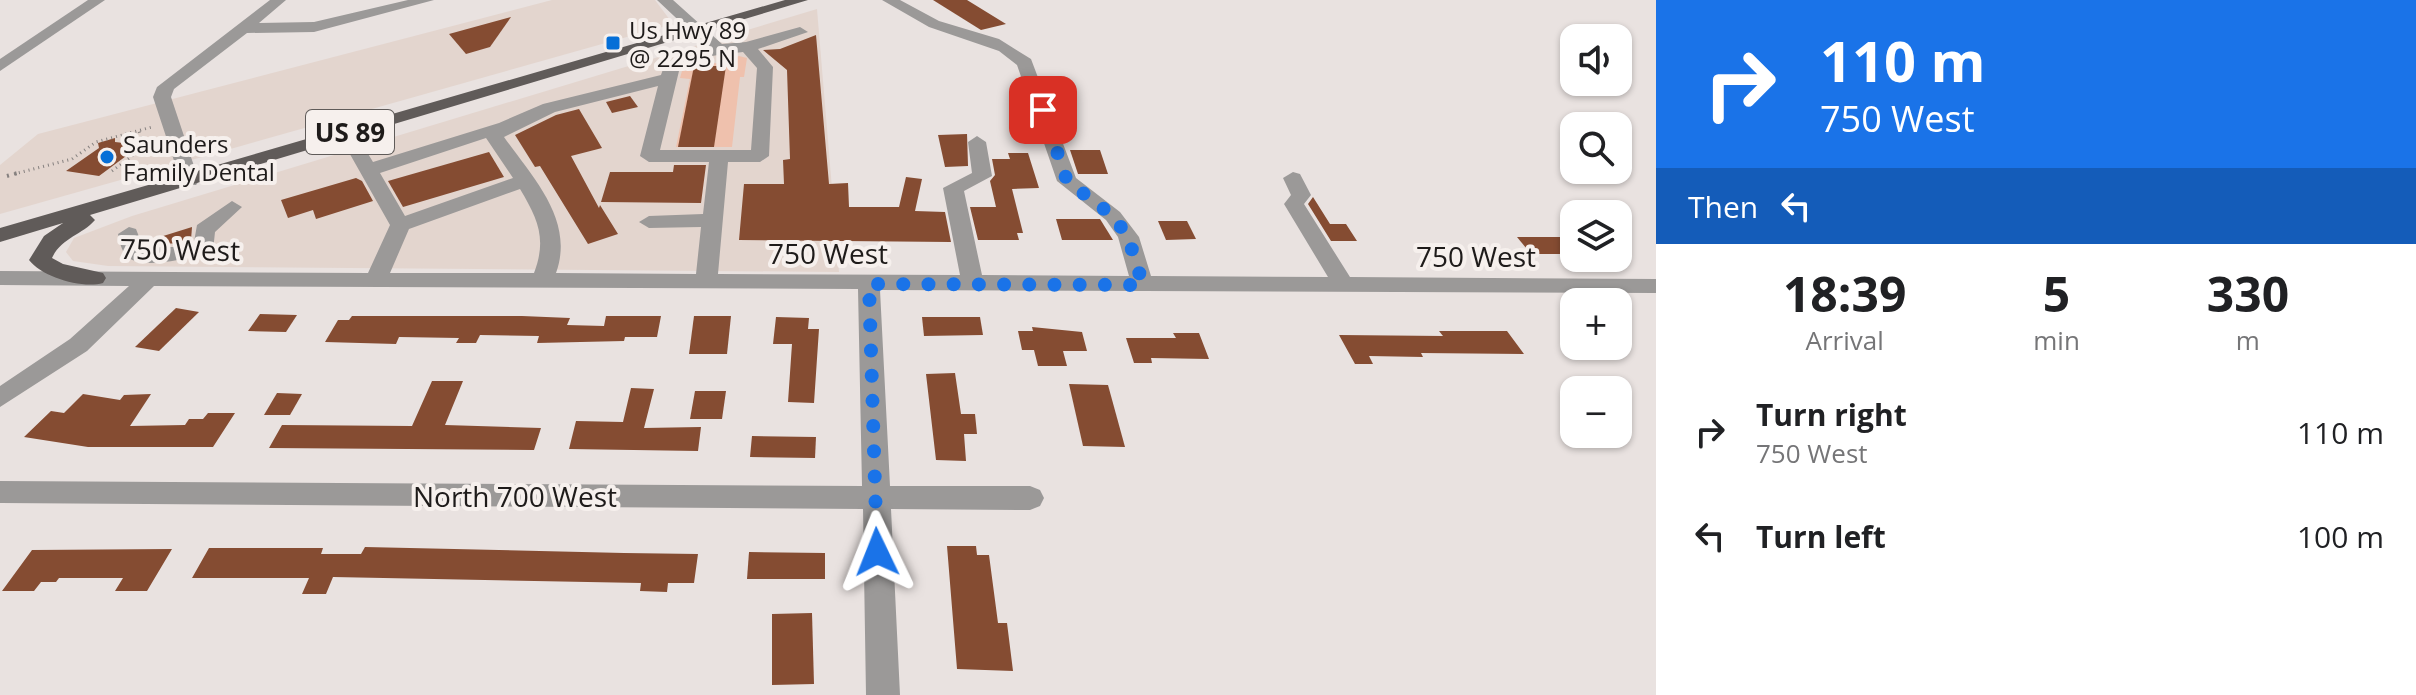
<!DOCTYPE html>
<meta charset="utf-8">
<style>
:root{--surface:#fff;--page:#f6f6f6;--text:#202124;--muted:#757577}
body{margin:0;font-family:"Open Sans",sans-serif;background:var(--page);color:var(--text);height:100vh;display:flex;flex-direction:column;font-size:30px;white-space:nowrap}
*{box-sizing:border-box;margin:0}
p{font-size:26px;color:var(--muted)}
.icon{flex:none;width:44px;height:44px;fill:none;stroke:currentColor;stroke-width:2;stroke-linecap:round;stroke-linejoin:round}
.map{position:relative;flex:1;overflow:hidden}
.sheet{display:flex;flex-direction:column;background:var(--surface);width:760px}
.sheet>*{flex:none}
.top-card{background:#1a73e8;color:#fff;overflow:hidden}
.tools{position:absolute;left:1560px;top:24px;display:grid;gap:16px}
.tools a{display:grid;place-items:center;width:72px;height:72px;border-radius:16px;background:var(--surface);box-shadow:0 2px 6px #0004;font-size:40px}
.pin{position:absolute;display:grid;place-items:center;width:68px;height:68px;color:#fff;margin:-34px;border-radius:16px;box-shadow:0 4px 12px #0006}
.me{position:absolute;width:88px;margin:-44px;rotate:358deg;stroke-linejoin:round;filter:drop-shadow(0 0 6px #0008)}
.turn{display:flex;align-items:center;gap:28px;height:168px;padding:0 32px;font-size:36px}
.turn .icon{width:104px;height:104px;stroke-width:2.5}
.turn b{display:block;font-size:56px;line-height:68px}
.then{display:flex;align-items:center;height:76px;padding:0 32px;background:#0003;gap:16px;font-size:30px}
.eta{display:flex;justify-content:space-evenly;align-items:center;height:136px;text-align:center}
.eta b{font-size:48px;font-weight:700;line-height:56px}
ul{padding:0;list-style:none}
li{display:flex;align-items:center;gap:24px;height:104px;padding:0 32px}
li div{flex:1}
li b{display:block;font-size:30px}
li em{font-style:normal}
main{display:flex;flex:1;min-height:0}
.map>svg:first-child{display:block}
.built{fill:#e3d5ce}
.green{fill:#efc1ad}
.building{fill:#854c32}
.lines{fill:none;stroke-linecap:round;stroke-linejoin:round}
.path-far1{stroke:#85807f;stroke-width:3;stroke-dasharray:1 4;stroke-linecap:butt}
.path{stroke:#85807f;stroke-width:4;stroke-dasharray:2 6;stroke-linecap:butt}
.minor{fill:#9b9998;fill-rule:evenodd}
.major{fill:#605b59;fill-rule:evenodd}
.route{stroke:#1a73e8;stroke-width:14;stroke-dasharray:0 25.2}
.poi-dot{fill:#066fd7;stroke:#f6f0ed;stroke-width:3}
.labels{text-anchor:middle;dominant-baseline:central;stroke-width:8;stroke-linejoin:round;paint-order:stroke}
.far-poi-label{font-size:24px;fill:#1e1b1a;stroke:#f6f0ed;text-anchor:start}
.shield{fill:#f6f0ed;stroke:#5f5b59;stroke-width:2}
.shield-label{font-size:26px;font-weight:bold;fill:#1e1b1a}
.street-label{font-size:28px;fill:#1e1b1a;stroke:#f6f0ed}
</style>
<main>
<div class="map">
<svg width="1656" height="695" viewBox="0 0 1656 695">
<rect width="100%" height="100%" fill="#e9e2e0"/>
<!-- built -->
<g class="built">
<polygon points="552,0 655,0 673,24 0,214 0,165 38,134"/>
<polygon points="817,9 839,272 108,266 73,261 66,252 74,238 132,216"/>
</g>
<!-- green -->
<polygon class="green" points="739,56 747,58 744,77 740,77 732,147 676,147 690,79 680,78 684,64 721,63"/>
<!-- building -->
<g class="building">
<polygon points="933,0 967,0 1006,24 981,30"/>
<polygon points="511,17 490,47 466,54 449,34"/>
<polygon points="816,35 829,184 848,183 849,207 899,207 906,177 922,179 915,211 945,212 951,242 739,240 744,184 784,184 783,160 790,159 787,70 763,50 780,49"/>
<polygon points="694,66 726,66 714,147 678,147"/>
<polygon points="630,96 638,107 612,113 606,102"/>
<polygon points="579,109 602,148 571,156 599,208 600,205 618,234 588,244 540,166 535,167 515,135 556,115"/>
<polygon points="967,134 968,166 945,167 938,135"/>
<polygon points="115,138 115,142 141,145 99,176 66,171 99,148 98,143"/>
<polygon points="1070,150 1100,150 1108,174 1078,174"/>
<polygon points="489,152 504,177 403,207 388,181"/>
<polygon points="1008,153 1028,153 1039,188 1012,189 1023,233 1017,233 1019,240 978,240 970,207 996,207 990,181 995,175 992,159 1010,159"/>
<polygon points="674,165 706,165 701,203 601,202 610,172 673,172"/>
<polygon points="356,178 362,181 373,201 316,219 313,210 288,218 281,200"/>
<polygon points="1313,197 1330,224 1346,224 1357,241 1331,241 1308,204"/>
<polygon points="1056,219 1100,219 1113,240 1062,240"/>
<polygon points="1158,221 1187,221 1196,239 1166,240"/>
<polygon points="192,227 191,240 180,244 144,242"/>
<polygon points="1517,237 1574,237 1574,254 1531,254"/>
<polygon points="176,308 199,312 159,351 135,347"/>
<polygon points="260,314 297,315 286,332 248,331"/>
<polygon points="352,316 522,316 570,318 567,325 604,326 606,316 661,316 657,337 625,337 624,341 537,343 539,336 480,335 476,343 456,343 459,338 399,337 396,344 325,342 338,320 349,320"/>
<polygon points="694,316 731,316 727,354 689,354"/>
<polygon points="776,317 809,318 808,329 819,329 814,403 788,402 792,344 773,344"/>
<polygon points="922,317 980,317 983,335 924,336"/>
<polygon points="1032,327 1082,332 1087,351 1063,351 1067,366 1038,366 1034,350 1022,350 1018,331 1033,331"/>
<polygon points="1439,331 1507,331 1524,354 1421,353 1423,357 1369,356 1373,364 1355,364 1339,335 1443,336"/>
<polygon points="1173,333 1199,333 1209,359 1151,358 1152,363 1134,363 1126,338 1176,338"/>
<polygon points="955,373 961,414 975,414 977,434 964,434 966,461 936,460 926,374"/>
<polygon points="432,381 463,381 445,425 541,428 534,450 269,448 282,425 412,426"/>
<polygon points="1069,384 1108,385 1125,447 1083,446"/>
<polygon points="631,388 654,389 644,428 701,427 698,451 569,449 576,421 623,422"/>
<polygon points="695,391 726,391 722,419 690,419"/>
<polygon points="277,393 302,394 290,415 264,415"/>
<polygon points="83,394 120,400 124,395 151,394 130,426 185,425 189,419 203,419 208,413 235,413 213,447 88,447 24,437 51,411 64,413"/>
<polygon points="752,436 816,437 815,458 750,457"/>
<polygon points="947,546 976,546 977,555 989,555 998,623 1007,623 1013,671 957,669"/>
<polygon points="365,547 624,553 698,554 694,583 668,583 667,592 640,591 641,583 333,577 326,594 302,594 309,578 192,578 209,548 323,548 321,554 361,554"/>
<polygon points="172,549 147,591 115,591 123,578 59,578 56,582 41,582 34,591 2,591 32,550"/>
<polygon points="749,552 825,553 825,579 747,579"/>
<polygon points="812,613 814,684 772,685 772,614"/>
</g>
<g class="lines">
<!-- path-far1 -->
<g class="path-far1">
<polyline points="112,171 144,147 139,131"/>
<polyline points="14,174 72,159 96,142 152,127"/>
</g>
<!-- path -->
<polyline class="path" points="7,176 21,172"/>
<!-- minor -->
<g class="minor">
<polygon points="88,0 105,0 0,71 0,59"/>
<polygon points="270,0 286,0 259,23 314,22 408,0 434,0 314,32 247,33 174,89 171,97 199,181 196,185 182,185 153,97 157,87"/>
<path d="M 657,0 L 673,0 L 722,44 L 746,42 L 800,27 L 808,32 L 758,49 L 773,67 L 769,156 L 760,162 L 728,162 L 718,274 L 960,275 L 943,188 L 972,173 L 968,142 L 977,136 L 986,142 L 992,176 L 964,191 L 982,275 L 1129,276 L 1118,237 L 1106,220 L 1057,181 L 1017,65 L 999,51 L 929,27 L 882,0 L 900,0 L 939,21 L 999,39 L 1031,59 L 1076,178 L 1120,212 L 1139,237 L 1151,276 L 1328,277 L 1284,204 L 1291,195 L 1283,178 L 1293,172 L 1300,174 L 1311,195 L 1304,204 L 1350,277 L 1656,279 L 1656,293 L 880,290 L 890,486 L 1030,486 L 1040,490 L 1044,498 L 1040,506 L 1030,510 L 891,509 L 900,695 L 866,695 L 863,509 L 0,503 L 0,481 L 862,486 L 858,289 L 154,286 L 87,351 L 0,407 L 0,386 L 70,339 L 129,286 L 0,285 L 0,271 L 368,273 L 390,225 L 338,133 L 341,129 L 353,129 L 373,162 L 499,123 L 543,104 L 661,75 C 667,55 689,53 707,47 ZM 743,52 L 757,68 L 751,150 L 660,150 L 679,71 C 697,56 721,54 743,52 ZM 658,86 L 640,156 L 649,162 L 709,162 L 703,214 L 649,216 L 639,222 L 649,228 L 701,227 L 696,274 L 556,273 C 575,220 533,178 504,137 L 555,112 ZM 486,138 L 513,178 L 405,216 L 380,173 ZM 520,189 C 538,219 547,239 534,273 L 390,273 L 409,229 Z"/>
<path d="M 232,201 L 242,207 L 215,232 L 213,251 C 195,257 145,270 129,258 C 121,252 120,242 118,234 L 129,227 L 136,229 L 143,247 L 181,247 L 194,242 L 197,225 Z"/>
</g>
<!-- major -->
<path class="major" d="M 785,0 L 808,0 L 90,215 L 95,220 C 82,235 61,238 52,258 L 63,264 L 103,273 L 106,278 L 103,283 C 82,289 42,277 29,260 L 44,236 L 63,223 L 0,242 L 0,228 Z"/>
</g>
<g class="lines">
<!-- route -->
<polyline class="route" points="877,552 869,284 1143,285 1128,237 1113,216 1067,181 1043,110"/>
</g>
<!-- markers -->
<g class="poi-dot">
<rect x="605" y="35" width="16" height="16" rx="4"/>
<circle cx="107" cy="157" r="8"/>
</g>
<g class="labels">
<!-- far-poi labels -->
<g class="far-poi-label">
<text x="629" y="29">Us Hwy 89<tspan x="629" dy="28">@ 2295 N</tspan></text>
<text x="123" y="143">Saunders<tspan x="123" dy="28">Family Dental</tspan></text>
</g>
<!-- shield labels -->
<rect class="shield" x="306" y="110" width="88" height="44" rx="6"/>
<g class="shield-label">
<text x="350" y="132">US 89</text>
</g>
<!-- street labels -->
<g class="street-label">
<text transform="translate(180 249) rotate(1)">750 West</text>
<text x="828" y="253">750 West</text>
<text x="1476" y="256">750 West</text>
<text x="515" y="496">North 700 West</text>
</g>
</g>
</svg>
<div class="tools">
<a><svg class="icon" aria-label="sound" viewBox="0 0 24 24"><path d="M4 9h4l5-4v14l-5-4H4zM17 9q2 3 0 6"/></svg></a>
<a><svg class="icon" aria-label="search" viewBox="0 0 24 24"><circle cx="10" cy="10" r="6"/><path d="M15 15l6 6"/></svg></a>
<a><svg class="icon" aria-label="layers" viewBox="0 0 24 24"><path d="M12 4l9 5-9 5-9-5zM3 14l9 5 9-5"/></svg></a>
<a>+</a>
<a>−</a>
</div>
<div class="pin" style="left:1043px;top:110px;background:#d93025"><svg class="icon" aria-label="arrive" viewBox="0 0 24 24"><path d="M6 21V4h12l-3 4 3 4H6"/></svg></div>
<svg class="me" style="left:877px;top:552px" viewBox="-20 -20 40 40"><path d="M0-17L14 15 0 8-14 15z" fill="#1a73e8" stroke="#fff" stroke-width="4"/></svg>
</div>
<section class="sheet">
<div class="top-card">
<div class="turn"><svg class="icon" aria-label="right" viewBox="0 0 24 24"><path d="M7 20v-9h11M14 6l5 5-5 5"/></svg><div><b>110 m</b>750 West</div></div>
<div class="then">Then<svg class="icon" aria-label="left" viewBox="0 0 24 24"><path d="M17 20v-9H6M10 6l-5 5 5 5"/></svg></div>
</div>
<div class="eta">
<div><b>18:39</b><p>Arrival</p></div>
<div><b>5</b><p>min</p></div>
<div><b>330</b><p>m</p></div>
</div>
<ul>
<li><svg class="icon" aria-label="right" viewBox="0 0 24 24"><path d="M7 20v-9h11M14 6l5 5-5 5"/></svg><div><b>Turn right</b><p>750 West</p></div><em>110 m</em></li>
<li><svg class="icon" aria-label="left" viewBox="0 0 24 24"><path d="M17 20v-9H6M10 6l-5 5 5 5"/></svg><div><b>Turn left</b></div><em>100 m</em></li>
</ul>
</section>
</main>
